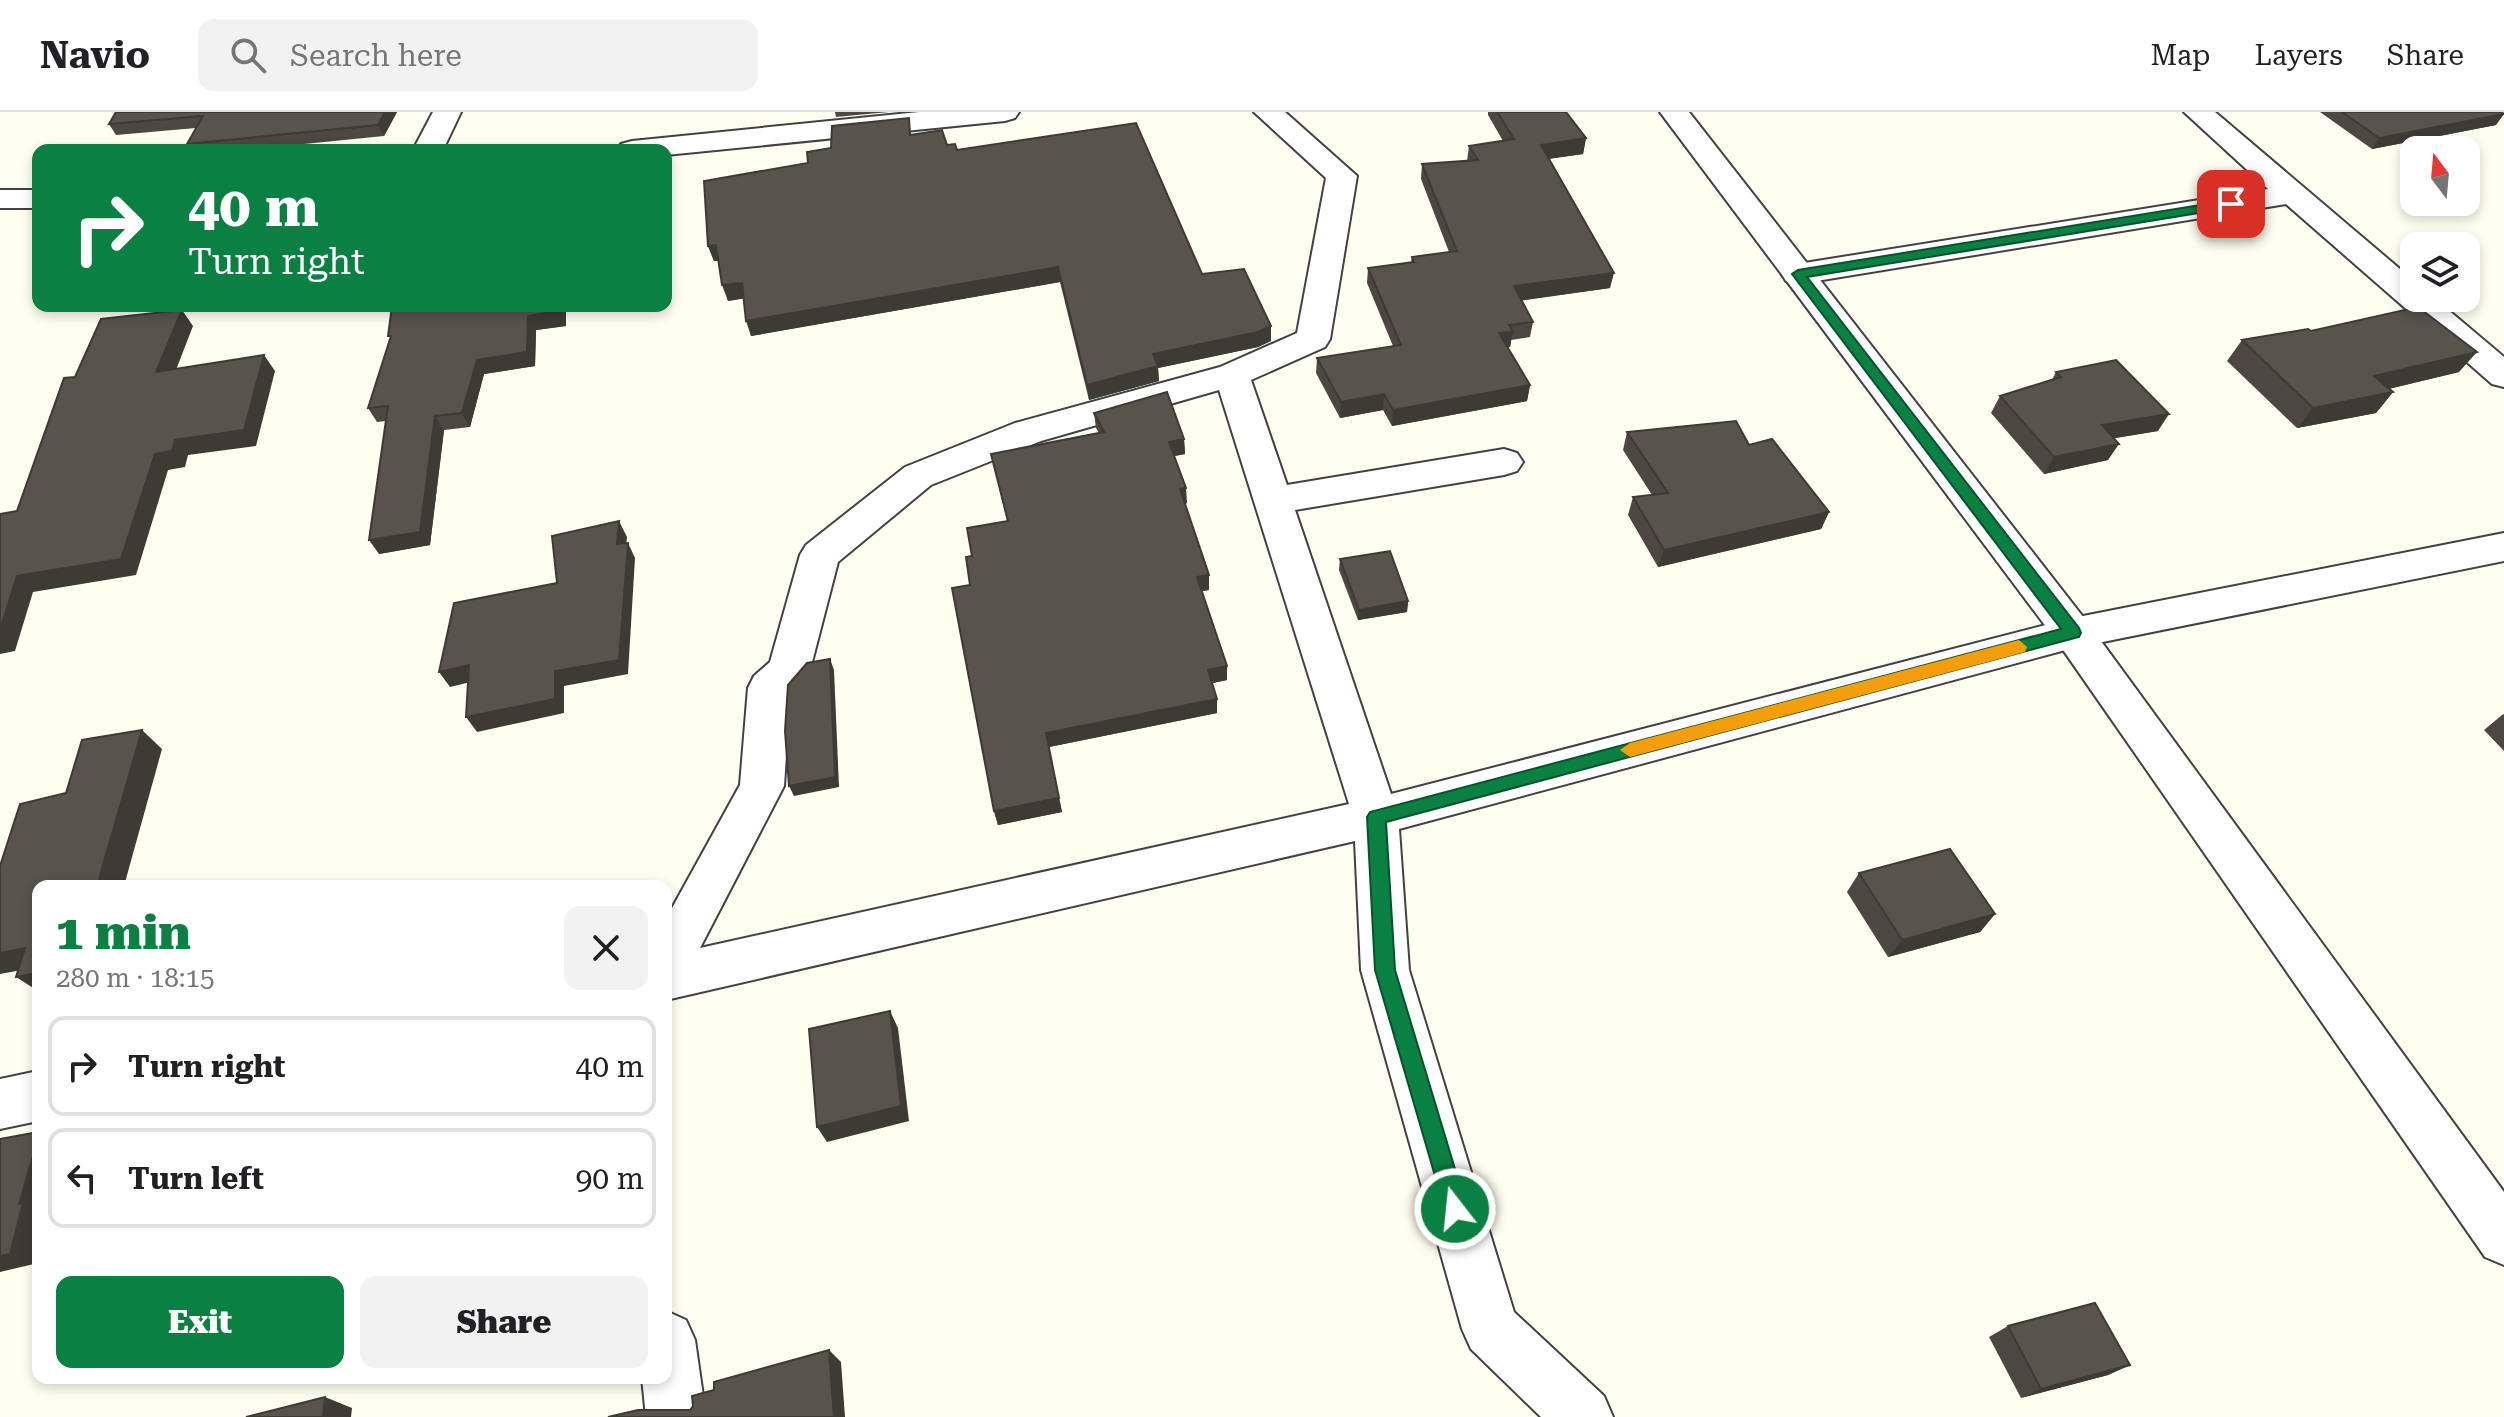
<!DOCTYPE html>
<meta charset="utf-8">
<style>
:root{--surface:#fff;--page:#f2f2f2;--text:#202124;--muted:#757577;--line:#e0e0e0;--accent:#0b8043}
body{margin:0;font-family:"Roboto Serif",serif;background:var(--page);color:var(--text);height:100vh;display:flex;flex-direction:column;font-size:30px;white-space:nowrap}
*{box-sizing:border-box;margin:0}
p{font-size:26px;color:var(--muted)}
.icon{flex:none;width:44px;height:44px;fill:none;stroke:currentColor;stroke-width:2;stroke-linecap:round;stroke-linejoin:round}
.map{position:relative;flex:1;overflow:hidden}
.side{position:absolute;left:32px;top:768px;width:640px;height:504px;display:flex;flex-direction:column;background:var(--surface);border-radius:16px;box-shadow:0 4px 12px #0003}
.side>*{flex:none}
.guide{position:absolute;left:32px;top:32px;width:640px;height:168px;border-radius:16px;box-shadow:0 4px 12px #0003;background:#0b8043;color:#fff;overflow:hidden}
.needle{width:52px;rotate:344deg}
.tools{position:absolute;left:2400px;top:24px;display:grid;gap:16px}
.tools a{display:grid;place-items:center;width:80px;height:80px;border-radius:16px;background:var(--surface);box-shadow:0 4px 12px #0003;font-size:40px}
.pin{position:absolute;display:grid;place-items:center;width:68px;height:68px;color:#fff;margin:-34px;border-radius:16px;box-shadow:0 4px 12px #0006}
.me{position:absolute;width:88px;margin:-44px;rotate:344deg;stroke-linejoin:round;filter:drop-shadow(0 0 6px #0008)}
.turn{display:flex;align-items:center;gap:28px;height:168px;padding:0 24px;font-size:36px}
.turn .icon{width:104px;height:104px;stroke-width:2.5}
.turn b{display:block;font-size:56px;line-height:68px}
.round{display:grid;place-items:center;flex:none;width:84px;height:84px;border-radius:16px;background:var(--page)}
.head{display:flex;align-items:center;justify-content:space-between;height:136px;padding:0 24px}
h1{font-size:48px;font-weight:800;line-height:60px;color:var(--accent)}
.button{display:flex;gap:16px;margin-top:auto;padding:16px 24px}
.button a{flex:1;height:92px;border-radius:16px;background:var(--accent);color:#fff;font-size:32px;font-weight:800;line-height:92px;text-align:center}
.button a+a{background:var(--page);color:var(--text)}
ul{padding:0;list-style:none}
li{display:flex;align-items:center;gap:24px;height:100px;margin:0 16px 12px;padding:0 8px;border:4px solid var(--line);border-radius:16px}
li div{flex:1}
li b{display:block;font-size:30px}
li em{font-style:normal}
header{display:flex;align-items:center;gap:48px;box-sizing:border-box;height:112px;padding:0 40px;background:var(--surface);border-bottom:2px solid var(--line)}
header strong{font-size:38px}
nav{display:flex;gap:44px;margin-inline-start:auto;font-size:28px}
.search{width:560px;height:72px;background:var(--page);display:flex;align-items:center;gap:20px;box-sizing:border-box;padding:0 28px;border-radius:16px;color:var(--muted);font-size:30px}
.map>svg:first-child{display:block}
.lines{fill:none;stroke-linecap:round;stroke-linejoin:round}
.minor-casing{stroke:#424242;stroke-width:4}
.tertiary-casing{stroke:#424242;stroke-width:4}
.minor{fill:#fff;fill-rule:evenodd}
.tertiary{fill:#fff;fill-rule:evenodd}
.wall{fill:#4c4740}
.shaded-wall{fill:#3e3a34}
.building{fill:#58534b;stroke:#3e3a34;stroke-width:2}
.route{fill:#0b8043;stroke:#07532c;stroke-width:2}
.slow{fill:#f59e0b}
</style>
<header>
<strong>Navio</strong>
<div class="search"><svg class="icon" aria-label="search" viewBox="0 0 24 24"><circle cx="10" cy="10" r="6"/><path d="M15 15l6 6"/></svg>Search here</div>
<nav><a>Map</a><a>Layers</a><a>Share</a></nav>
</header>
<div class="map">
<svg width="2504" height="1305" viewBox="0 0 2504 1305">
<rect width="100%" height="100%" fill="#fffff1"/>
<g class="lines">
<defs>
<g id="minor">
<polygon points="433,0 461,0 443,38 413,38"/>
<polygon points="919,0 1019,0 1015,6 1005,9 666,43 666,38 617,38 621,32 632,29"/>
<path d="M 1254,0 L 1285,0 L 1357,64 L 1330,227 L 1325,235 L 1251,268 L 1287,373 L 1504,337 L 1517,341 L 1523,350 L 1517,359 L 1504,363 L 1295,398 L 1391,682 L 2073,506 L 2504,421 L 2504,449 L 2073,536 L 1399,717 L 1409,858 L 1514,1200 L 1604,1284 L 1613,1305 L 1541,1305 L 1471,1237 L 1462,1217 L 1361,858 L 1355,729 L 666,888 L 666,807 L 740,673 L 748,576 L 754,564 L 770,550 L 800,443 L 806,433 L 905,355 L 1015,311 L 1220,255 L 1297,221 L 1326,66 ZM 1219,278 L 1349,692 L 700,836 L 784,674 L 790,582 L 804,569 L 810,558 L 838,450 L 931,373 L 1041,329 Z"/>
<polygon points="2184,0 2215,0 2414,169 2414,186 2434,186 2504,245 2504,275 2492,272 2286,92 1798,172 1786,169 1782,162 1786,155 1798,152 2268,77"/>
<rect x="0" y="78" width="38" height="18"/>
<polygon points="38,959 38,1009 0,1017 0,967"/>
<polygon points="666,1199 686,1208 695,1228 706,1305 646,1305 642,1266 666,1266"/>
</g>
<polygon id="tertiary" points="1660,0 1689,0 2087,510 2504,1080 2504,1153 2485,1145 2059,532"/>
</defs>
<!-- minor casing -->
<use href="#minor" class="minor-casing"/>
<!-- tertiary casing -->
<use href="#tertiary" class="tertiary-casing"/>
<!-- minor -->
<use href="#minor" class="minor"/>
<!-- tertiary -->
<use href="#tertiary" class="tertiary"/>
</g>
<!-- wall -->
<g class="wall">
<polygon points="116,0 397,0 384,24 244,38 192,38 187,32 196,16 116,23 109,12"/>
<polygon points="835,0 889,0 836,5"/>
<polygon points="1488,0 1566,0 1586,26 1583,42 1549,47 1610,176 1522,188 1533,210 1530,225 1511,228 1510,235 1507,235 1530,273 1527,289 1392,314 1383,298 1340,306 1316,261 1317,246 1393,234 1367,171 1368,156 1411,150 1412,145 1449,140 1421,67 1422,52 1467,49 1469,34 1503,29 1488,3"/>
<polygon points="2320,0 2501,0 2496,13 2372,37"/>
<polygon points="912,22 947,33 1202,162 1271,214 1271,229 1258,235 1158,256 1159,269 1089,288 1060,170 751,224 744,186 728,189 718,149 714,149 708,134 808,51"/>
<polygon points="392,194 566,194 566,214 536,218 535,254 484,262 470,315 444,318 430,433 379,442 386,309 377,310 368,296 390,227"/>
<polygon points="2311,219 2459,260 2389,277 2393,280 2376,301 2297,316 2227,249 2242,228"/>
<polygon points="2056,260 2158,319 2114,326 2108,348 2044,362 1991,301 2000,284 2052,268"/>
<polygon points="1094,301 1184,327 1185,342 1174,344 1187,391 1185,392 1209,463 1209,478 1202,479 1227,554 1227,568 1212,571 1217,601 1049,635 1062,700 998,713 994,699 970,473 972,444 1007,409 991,342 1099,321 1096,316"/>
<polygon points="1627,320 1749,333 1829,400 1821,417 1658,455 1628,403 1633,385 1652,383 1623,338"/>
<polygon points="1340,447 1408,489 1407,500 1358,508 1339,458"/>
<polygon points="2504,602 2504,639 2484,618 2502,603"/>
<polygon points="1859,761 1995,802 1980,820 1888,845 1847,780"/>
<polygon points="2008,1214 2130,1253 2108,1263 2021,1286 1989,1225"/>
</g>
<!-- shaded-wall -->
<g class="shaded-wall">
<polygon points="385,0 397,0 384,24 378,13"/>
<polygon points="2504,2 2496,13 2372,37 2379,26"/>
<polygon points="1586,26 1583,42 1538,48 1541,33"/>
<polygon points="716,133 721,148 714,149 708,134"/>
<polygon points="1058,155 1060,170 751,224 746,209"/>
<polygon points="1614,161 1610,176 1511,190 1514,174"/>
<polygon points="742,171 747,186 728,189 722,173"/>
<polygon points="559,194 566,194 566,214 536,218 535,254 484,262 470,315 462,301 477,248 528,204"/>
<polygon points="182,198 193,214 169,276 156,260"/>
<polygon points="1271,214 1271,229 1258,235 1158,256 1159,269 1089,288 1087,273 1153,242"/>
<polygon points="1513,220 1510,235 1497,237 1499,221"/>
<polygon points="2477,240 2459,260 2358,284 2374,264"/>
<polygon points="264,243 275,259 256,334 188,343 185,355 168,358 136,463 33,480 15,539 0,542 0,518 17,464 155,342 175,328"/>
<polygon points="1530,273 1527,289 1392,314 1393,298"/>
<polygon points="2393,280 2376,301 2297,316 2313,296"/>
<polygon points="1384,282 1383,298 1340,306 1341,290"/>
<polygon points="2169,302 2158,319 2092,330 2102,313"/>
<polygon points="435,304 444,318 430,433 379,442 369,428"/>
<polygon points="1184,327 1185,342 1170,345 1169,330"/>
<polygon points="2119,332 2108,348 2044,362 2054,345"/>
<polygon points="1186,376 1187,391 1181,393 1180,377"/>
<polygon points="1829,400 1821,417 1658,455 1664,438"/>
<polygon points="619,409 627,425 625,448 617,432"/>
<polygon points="628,431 635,446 628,562 564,574 564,601 477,620 466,605 555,559"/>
<polygon points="1209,463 1209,478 1198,480 1197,465"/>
<polygon points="1408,489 1407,500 1358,508 1359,498"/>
<polygon points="830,547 834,558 839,675 794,684 789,674"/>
<polygon points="469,553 479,568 450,575 439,560"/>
<polygon points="1227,554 1227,568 1208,572 1208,558"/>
<polygon points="1217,587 1217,601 1049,635 1046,621"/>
<polygon points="142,618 162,637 124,774 97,774"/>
<polygon points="1059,686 1062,700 998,713 994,699"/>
<polygon points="1995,802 1980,820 1888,845 1902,828"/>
<polygon points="25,836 38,855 0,862 0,841"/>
<polygon points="38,861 38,879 16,865"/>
<polygon points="890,899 898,916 909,1009 827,1030 817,1015"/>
<polygon points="38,1027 38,1137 34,1152 0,1160 0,1144 19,1092"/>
<polygon points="829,1238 841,1250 845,1305 834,1305"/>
<polygon points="2130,1253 2108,1263 2021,1286 2041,1277"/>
<polygon points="325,1285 352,1296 351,1305 323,1305"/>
</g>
<!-- building -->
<g class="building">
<polygon points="116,0 385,0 378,13 187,32 203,4 109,12"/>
<polygon points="1497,0 1566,0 1586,26 1541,33 1614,161 1514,174 1533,210 1509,213 1513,220 1499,221 1530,273 1393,298 1384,282 1341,290 1317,246 1401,233 1368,156 1414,150 1412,145 1457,139 1422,52 1478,48 1469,34 1514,27"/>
<polygon points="2342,0 2501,0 2504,2 2379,26"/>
<polygon points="909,6 910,23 942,18 947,33 955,32 957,38 1136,11 1202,162 1244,157 1271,214 1258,220 1153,242 1158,254 1087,273 1058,155 746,209 742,171 722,173 716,133 708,134 704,69 808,51 807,40 831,36 832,14"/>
<polygon points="392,194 559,194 559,199 528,204 527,240 477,248 462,301 435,304 420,420 369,428 388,294 368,296 391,224 388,224"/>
<polygon points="2418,195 2477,240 2374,264 2393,280 2313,296 2242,228 2308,217 2311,219"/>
<polygon points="182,198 156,260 264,243 244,318 175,328 172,339 155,342 121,447 17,464 0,518 0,402 17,399 64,266 75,265 101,207"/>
<polygon points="2116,248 2169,302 2102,313 2119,332 2054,345 2000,284 2061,265 2056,260"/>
<polygon points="1167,280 1184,327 1169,330 1186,376 1180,377 1209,463 1197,465 1227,554 1208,558 1217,587 1046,621 1059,686 994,699 952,476 970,473 966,445 972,444 967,416 1008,409 991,342 1104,320 1094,301"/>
<polygon points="1736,309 1749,333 1772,327 1829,400 1664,438 1633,385 1668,381 1627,320"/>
<polygon points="619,409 617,432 628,431 619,548 555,559 555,587 466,605 469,553 439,560 454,491 557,471 552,424"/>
<polygon points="1390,439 1408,489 1359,498 1340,447"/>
<polygon points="830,547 835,665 789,674 785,619 788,573 807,551"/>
<polygon points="142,618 97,774 38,774 38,861 16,865 25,836 0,841 0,754 20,692 66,681 82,628"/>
<polygon points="1950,737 1995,802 1902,828 1859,761"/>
<polygon points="890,899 901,994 817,1015 809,917"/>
<polygon points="38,1020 38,1027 19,1092 23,1091 10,1142 0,1144 0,1027"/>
<polygon points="2095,1191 2130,1253 2041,1277 2008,1214"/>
<polygon points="829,1238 834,1305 608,1305 638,1298 690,1298 693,1294 692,1284 714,1278 714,1270"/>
<polygon points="325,1285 323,1305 246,1305"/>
</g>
<!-- route -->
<polygon class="route" points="2231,88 2237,92 2235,95 1807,165 2079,516 2081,521 2079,525 1386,710 1395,858 1467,1097 1463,1105 1455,1108 1447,1105 1375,858 1367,705 1370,700 2061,517 1792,162 1798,158"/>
<!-- slow -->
<polygon class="slow" points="2019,528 2027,535 2025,540 1630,645 1620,638 1630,631"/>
</svg>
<div class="tools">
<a><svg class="needle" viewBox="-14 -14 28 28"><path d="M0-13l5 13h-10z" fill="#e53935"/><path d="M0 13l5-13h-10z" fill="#757577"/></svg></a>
<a><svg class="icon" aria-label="layers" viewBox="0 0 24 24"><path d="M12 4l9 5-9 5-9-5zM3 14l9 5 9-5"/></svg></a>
</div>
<div class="pin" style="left:2231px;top:92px;background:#d93025"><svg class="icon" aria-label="arrive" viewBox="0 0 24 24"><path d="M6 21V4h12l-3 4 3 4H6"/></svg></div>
<svg class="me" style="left:1455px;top:1097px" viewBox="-20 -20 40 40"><circle r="17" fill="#0b8043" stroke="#fff" stroke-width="3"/><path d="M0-11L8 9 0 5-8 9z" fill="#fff"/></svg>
<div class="guide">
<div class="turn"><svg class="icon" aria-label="right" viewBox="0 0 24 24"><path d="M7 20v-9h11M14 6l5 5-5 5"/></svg><div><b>40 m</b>Turn right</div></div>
</div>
<section class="side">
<div class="head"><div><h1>1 min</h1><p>280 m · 18:15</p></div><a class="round"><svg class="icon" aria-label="close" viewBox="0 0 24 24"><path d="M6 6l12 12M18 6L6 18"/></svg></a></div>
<ul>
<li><svg class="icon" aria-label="right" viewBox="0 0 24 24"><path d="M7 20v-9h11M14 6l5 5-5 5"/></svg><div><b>Turn right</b></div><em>40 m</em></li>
<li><svg class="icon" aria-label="left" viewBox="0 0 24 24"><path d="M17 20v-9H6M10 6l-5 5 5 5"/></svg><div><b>Turn left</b></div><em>90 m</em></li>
</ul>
<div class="button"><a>Exit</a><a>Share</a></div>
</section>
</div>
